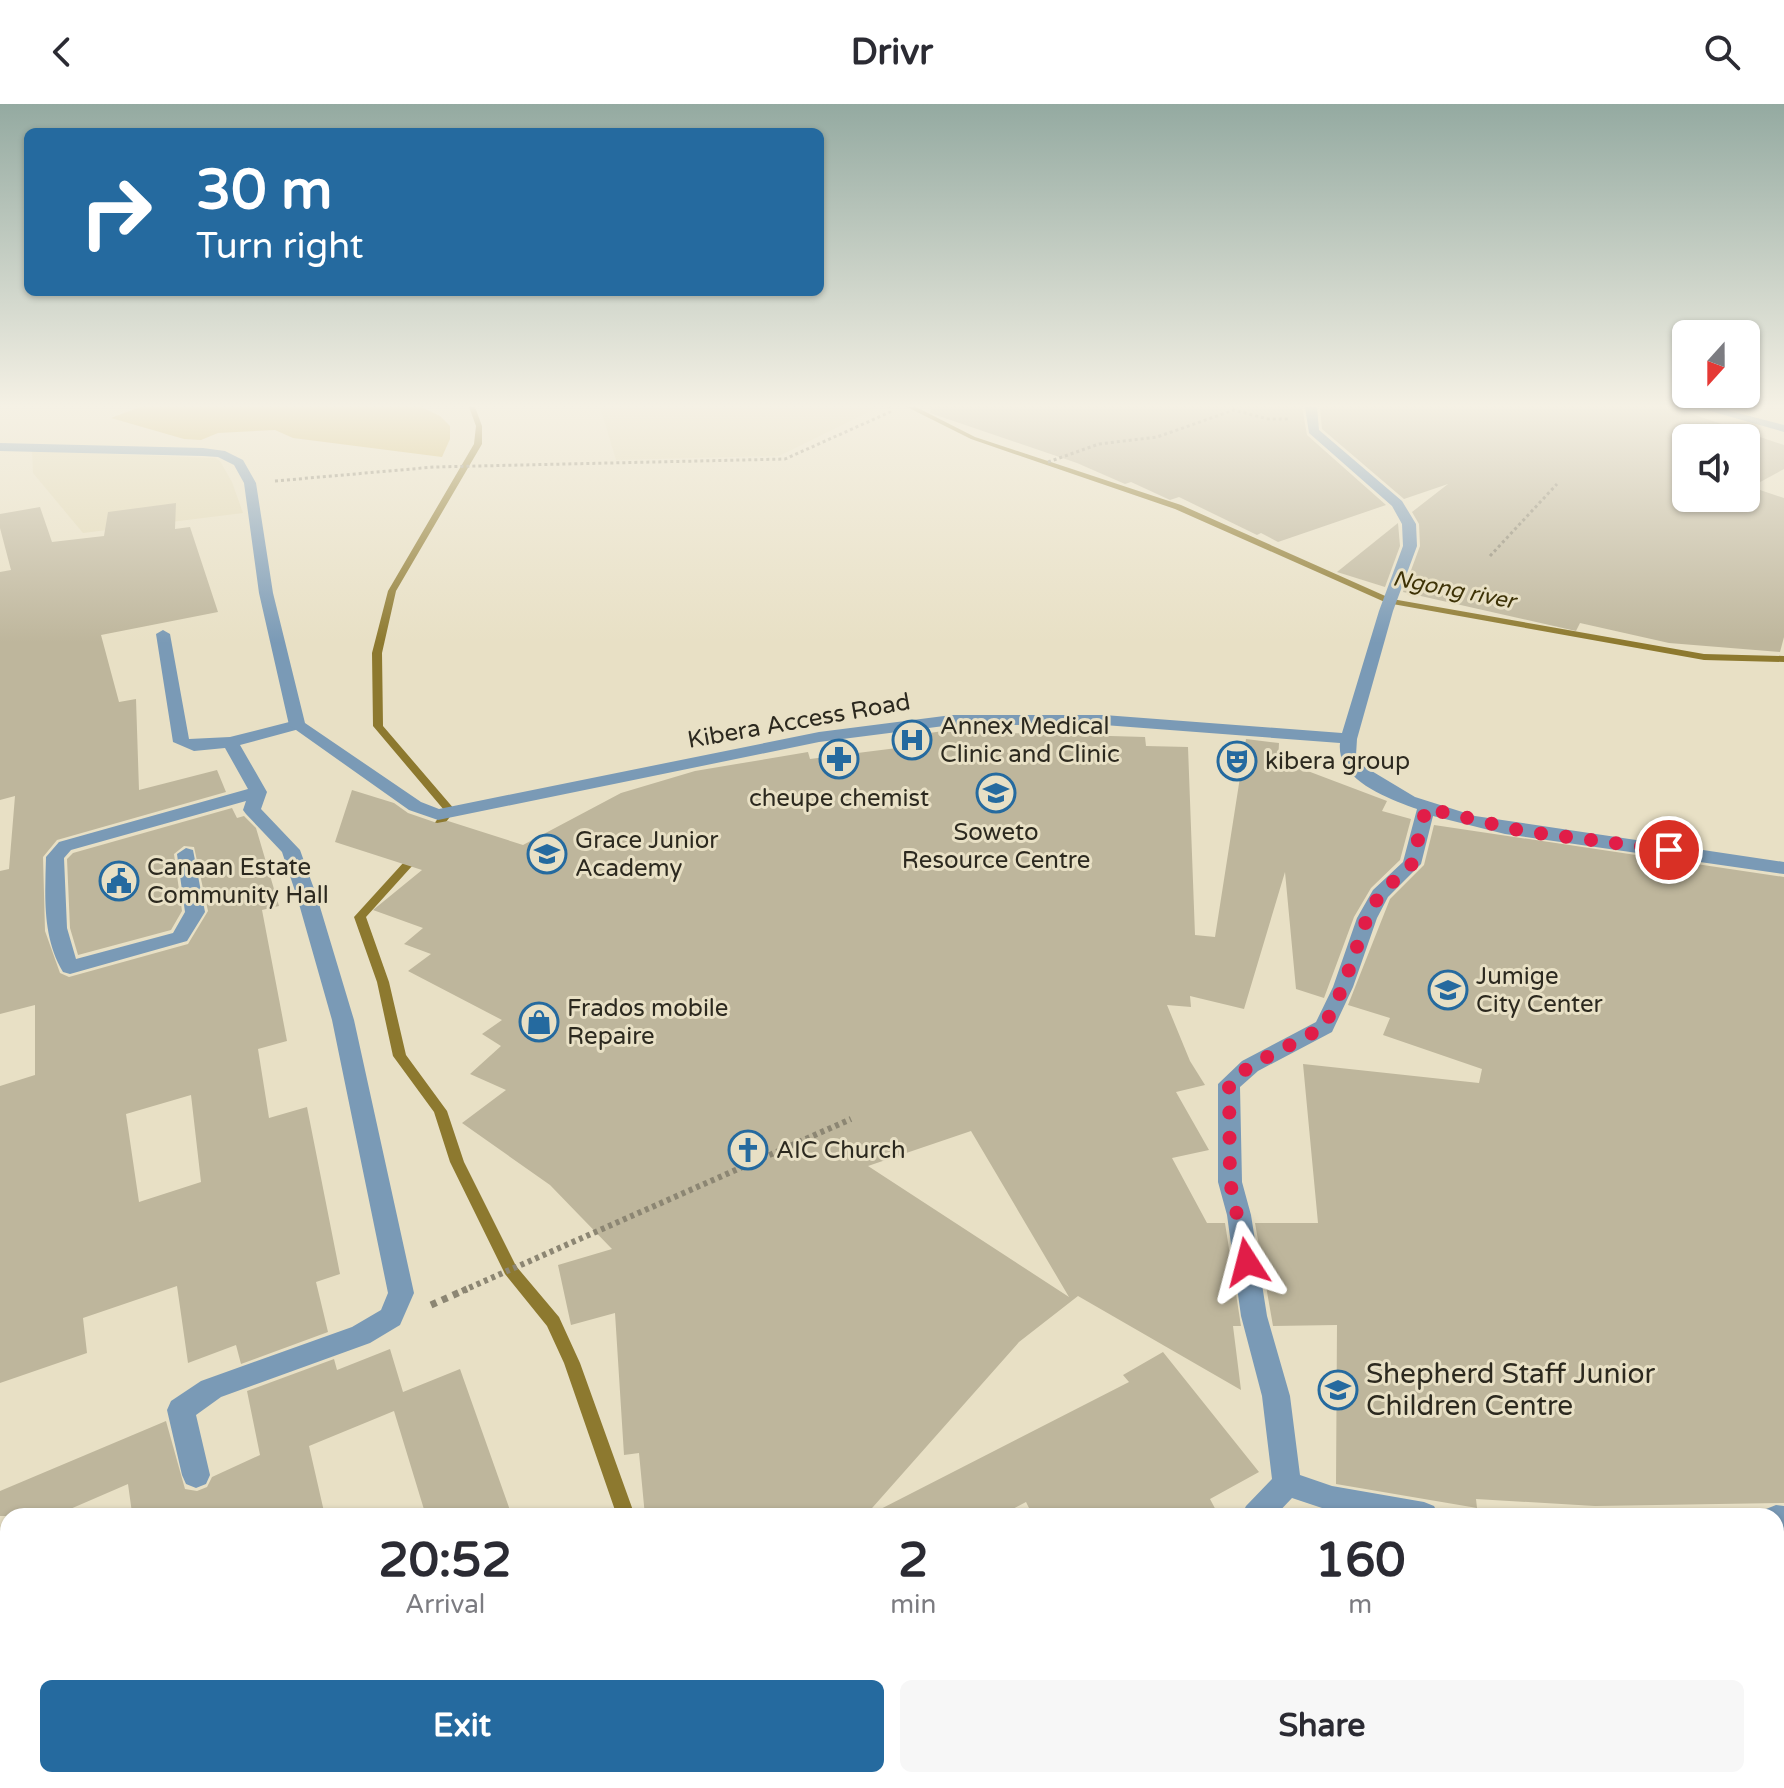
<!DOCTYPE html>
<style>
:root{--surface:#fff;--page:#f7f7f7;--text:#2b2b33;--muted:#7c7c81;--accent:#256a9f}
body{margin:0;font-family:"Varela Round",sans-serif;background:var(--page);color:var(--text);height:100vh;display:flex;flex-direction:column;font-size:30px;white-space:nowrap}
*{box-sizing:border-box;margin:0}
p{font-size:26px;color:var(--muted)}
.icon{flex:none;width:44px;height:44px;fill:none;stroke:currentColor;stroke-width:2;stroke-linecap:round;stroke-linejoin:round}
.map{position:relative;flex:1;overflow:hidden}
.sheet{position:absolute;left:0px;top:1404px;width:1784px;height:280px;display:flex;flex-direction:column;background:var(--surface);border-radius:24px 24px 0 0;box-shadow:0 2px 6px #0004}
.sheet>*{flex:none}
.top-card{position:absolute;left:24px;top:24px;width:800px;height:168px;border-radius:12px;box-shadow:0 2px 6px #0004;background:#256a9f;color:#fff;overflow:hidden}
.needle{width:52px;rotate:201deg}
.controls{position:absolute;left:1672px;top:216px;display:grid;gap:16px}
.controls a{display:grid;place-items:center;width:88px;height:88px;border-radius:12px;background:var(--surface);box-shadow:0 2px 6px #0004;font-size:40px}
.pin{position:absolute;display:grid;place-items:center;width:68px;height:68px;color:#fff;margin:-34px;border:4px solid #fff;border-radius:50%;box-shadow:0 2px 8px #0007}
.me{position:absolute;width:88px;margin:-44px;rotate:351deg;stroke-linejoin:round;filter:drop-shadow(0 0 6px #0008)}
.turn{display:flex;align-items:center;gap:28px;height:168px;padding:0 40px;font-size:36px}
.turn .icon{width:104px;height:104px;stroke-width:2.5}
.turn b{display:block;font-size:56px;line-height:68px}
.eta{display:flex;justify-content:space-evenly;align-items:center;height:136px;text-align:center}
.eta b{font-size:48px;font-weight:800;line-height:56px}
.action{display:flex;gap:16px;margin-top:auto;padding:16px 40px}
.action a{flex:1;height:92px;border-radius:12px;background:var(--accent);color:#fff;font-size:32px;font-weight:800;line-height:92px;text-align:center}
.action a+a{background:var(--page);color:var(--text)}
header{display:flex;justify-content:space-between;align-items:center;height:104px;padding:0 40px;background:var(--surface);font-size:36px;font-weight:800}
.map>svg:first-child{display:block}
.built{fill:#e1d8b5}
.green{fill:#d1bb6f}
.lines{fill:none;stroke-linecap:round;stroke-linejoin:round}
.stream{fill:#8d792f;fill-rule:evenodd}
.building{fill:#beb69c;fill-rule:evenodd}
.path-far2{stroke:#8c8673;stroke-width:3;stroke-dasharray:3 3;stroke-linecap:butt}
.path-far1{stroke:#8c8673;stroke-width:6;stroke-dasharray:4 4;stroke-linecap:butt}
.path{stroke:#8c8673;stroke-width:7;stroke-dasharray:6 6;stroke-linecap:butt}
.service{fill:#7a9ab6;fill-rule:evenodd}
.minor{fill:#7a9ab6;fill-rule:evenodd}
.route{stroke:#e11d48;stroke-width:14;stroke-dasharray:0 25.2}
.labels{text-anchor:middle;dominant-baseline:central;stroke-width:6;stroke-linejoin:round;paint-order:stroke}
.far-water-label{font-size:22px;font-style:italic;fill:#3d3206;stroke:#e8e0c5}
.street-label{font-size:24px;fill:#2c291f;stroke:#e8e0c5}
.poi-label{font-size:24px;fill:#2c291f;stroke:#e8e0c5;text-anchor:start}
.near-poi-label{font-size:28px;fill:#2c291f;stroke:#e8e0c5;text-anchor:start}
</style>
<header><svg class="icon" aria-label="back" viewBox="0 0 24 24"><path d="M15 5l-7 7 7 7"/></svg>Drivr<svg class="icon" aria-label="search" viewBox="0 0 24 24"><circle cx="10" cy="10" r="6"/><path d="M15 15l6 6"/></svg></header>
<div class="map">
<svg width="1784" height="1684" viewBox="0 0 1784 1684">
<rect width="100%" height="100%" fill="#e8e0c5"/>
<!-- built -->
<g class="built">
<polygon points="600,303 879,303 779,352 616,356"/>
<polygon points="32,347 215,354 220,357 232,378 243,409 83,429 33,369"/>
</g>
<!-- green -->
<polygon class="green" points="140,303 421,303 440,312 450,322 450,335 442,353 293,334 275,326 218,329 201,336 184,335 111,314"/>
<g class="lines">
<!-- stream -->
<g class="stream">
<polygon points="469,303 475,303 482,322 482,340 396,487 382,549 383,622 455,706 435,733 431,734 426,731 444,706 373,622 372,549 388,487 474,340 476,322"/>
<polygon points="907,303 916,303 975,333 1181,401 1392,495 1704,550 1784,552 1784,558 1704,556 1387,499 1175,405 971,335"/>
<polygon points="418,746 424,749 422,751 366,813 389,878 406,951 447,1007 464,1058 516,1162 559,1213 580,1259 635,1412 617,1412 564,1259 547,1222 505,1170 450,1058 434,1008 393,952 377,878 354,813 414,747"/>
<polygon points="611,1676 631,1676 628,1684 608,1684"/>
</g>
</g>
<!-- building -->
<g class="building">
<polygon points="931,303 1302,303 1307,331 1386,401 1278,438 1261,429 1257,431 1179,393 1170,396 1131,378 1125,380 1077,359 930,309"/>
<path d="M 1320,303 L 1671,303 L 1784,341 L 1784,365 L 1751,383 L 1784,394 L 1784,533 L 1780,548 L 1669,539 L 1580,519 L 1576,527 L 1403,488 L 1420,442 L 1419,420 L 1412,408 L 1448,380 L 1404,395 L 1322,325 ZM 1686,334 L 1746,334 L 1746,394 L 1686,394 Z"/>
<path d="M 176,399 L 175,425 L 190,423 L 218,508 L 101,531 L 119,598 L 136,595 L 139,686 L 217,666 L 226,688 L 57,736 L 43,753 L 45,827 L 60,869 L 69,873 L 188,840 L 208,807 L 194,743 L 184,742 L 174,750 L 182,807 L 171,826 L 78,851 L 70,824 L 67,755 L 73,749 L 232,704 L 237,714 L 244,712 L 256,724 L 279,802 L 262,806 L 287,937 L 258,945 L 269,1014 L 307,1003 L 340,1170 L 316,1178 L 328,1228 L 241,1260 L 236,1241 L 188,1259 L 177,1182 L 83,1214 L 87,1249 L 0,1279 L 0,982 L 35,971 L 35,901 L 0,910 L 0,767 L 9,765 L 15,692 L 0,696 L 0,468 L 11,466 L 0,424 L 0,410 L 40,403 L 52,438 L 104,432 L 108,408 ZM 191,991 L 201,1078 L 139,1098 L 126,1010 Z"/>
<polygon points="1398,419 1400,442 1385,483 1337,468"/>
<path d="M 963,624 L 1003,624 L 1005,629 L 1145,633 L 1146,642 L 1188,643 L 1195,831 L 1215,833 L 1246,635 L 1279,639 L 1278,659 L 1306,662 L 1305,666 L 1387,697 L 1382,707 L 1411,715 L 1400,756 L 1371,784 L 1354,813 L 1324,894 L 1296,885 L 1285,768 L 1244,905 L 1190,892 L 1191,903 L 1167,901 L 1190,957 L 1205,981 L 1176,988 L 1209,1046 L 1172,1054 L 1207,1119 L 1225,1119 L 1241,1222 L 1233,1222 L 1241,1286 L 1078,1192 L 1019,1238 L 865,1412 L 645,1412 L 639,1349 L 624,1351 L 615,1209 L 571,1221 L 558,1161 L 612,1145 L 550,1081 L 462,1019 L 506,986 L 470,970 L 501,942 L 482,930 L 502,916 L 408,867 L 431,850 L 404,840 L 423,824 L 373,806 L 422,766 L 335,738 L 352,686 L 394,699 L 408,709 L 437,719 L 448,717 L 523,741 L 621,689 L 695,667 L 808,648 L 810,655 L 897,644 L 896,634 ZM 971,1027 L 1069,1193 L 868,1062 Z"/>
<polygon points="1434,721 1784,773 1784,1399 1595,1402 1476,1395 1477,1404 1336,1380 1337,1221 1273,1222 1255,1119 1318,1119 1303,960 1479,979 1482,965 1383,931 1390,914 1348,901 1390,795 1424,761"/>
<polygon points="390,1245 403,1288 460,1265 512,1412 426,1412 394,1307 309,1342 325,1412 125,1412 132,1409 128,1380 54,1412 0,1412 0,1387 166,1317 185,1385 197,1387 207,1383 212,1373 260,1351 247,1287 334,1255 337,1266"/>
<polygon points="1163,1248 1259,1368 1210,1395 1219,1412 1033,1412 1026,1398 999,1412 867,1412 1129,1278 1123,1271"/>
</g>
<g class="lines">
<!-- path-far2 -->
<g class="path-far2">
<polyline points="1048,358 1099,340 1157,333 1234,306 1268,315 1289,315"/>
<polyline points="275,377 434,363 785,355 890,308 889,303"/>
<polyline points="1490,452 1557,380"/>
</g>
<!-- path-far1 -->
<polyline class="path-far1" points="462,1187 851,1015"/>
<!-- path -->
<polyline class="path" points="431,1201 467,1185"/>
<!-- service -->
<path class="service" d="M 163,526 L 170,530 L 189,635 L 230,633 L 297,616 L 305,621 L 303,624 L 240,641 L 267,688 L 261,705 L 300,746 L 317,793 L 354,916 L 414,1189 L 400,1221 L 370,1239 L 221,1293 L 196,1311 L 210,1371 L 206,1380 L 196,1384 L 186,1380 L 182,1371 L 167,1306 L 171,1297 L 201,1277 L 352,1223 L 381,1206 L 388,1189 L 332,916 L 297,793 L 282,748 L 246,710 L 243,706 L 246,697 L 71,746 L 64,754 L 67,824 L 76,855 L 173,829 L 185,808 L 177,750 L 186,744 L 193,746 L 205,808 L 187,837 L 70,870 L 63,868 C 42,833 45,792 46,753 L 59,738 L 248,685 L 225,644 L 194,647 L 173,638 L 156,530 Z"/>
<!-- minor -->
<g class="minor">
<path d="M 1305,303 L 1317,303 L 1319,326 L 1402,397 L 1416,420 L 1417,442 L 1393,507 L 1357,635 L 1356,651 L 1360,660 L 1415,693 L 1475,712 L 1784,758 L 1784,770 L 1505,730 L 1433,712 L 1421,760 L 1388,793 L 1377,814 L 1353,883 L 1332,928 L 1258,967 L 1240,983 L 1242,1078 L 1251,1111 L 1267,1212 L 1290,1292 L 1300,1371 L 1332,1382 L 1424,1398 L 1434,1402 L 1439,1412 L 1346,1412 L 1292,1394 L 1275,1412 L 1241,1412 L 1246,1402 L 1272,1375 L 1262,1292 L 1241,1212 L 1227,1111 L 1218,1078 L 1218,980 L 1242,957 L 1316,918 L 1333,883 L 1357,814 L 1373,786 L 1403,758 L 1417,705 C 1389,695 1336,676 1340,639 L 1104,621 L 952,621 L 819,638 L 438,716 L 409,706 L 289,621 L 259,489 L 244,379 L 234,361 L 218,353 L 203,352 L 0,347 L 0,339 L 203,344 L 225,347 L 243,356 L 256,379 L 273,489 L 305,619 L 421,698 L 439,705 L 819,628 L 952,611 L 1104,611 L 1342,629 L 1379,507 L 1403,442 L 1402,420 L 1392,402 L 1309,329 Z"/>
<polygon points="1696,303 1715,303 1784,321 1784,328"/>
<polygon points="1776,1401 1784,1402 1784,1430 1776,1429 1776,1412 1763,1412 1766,1405"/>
<polygon points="1230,1676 1264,1676 1266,1684 1232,1684"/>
</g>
</g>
<!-- sky -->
<linearGradient id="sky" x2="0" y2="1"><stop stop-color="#94aaa1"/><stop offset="0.56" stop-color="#f5f1e5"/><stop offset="1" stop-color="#f5f1e5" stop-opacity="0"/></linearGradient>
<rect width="1784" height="539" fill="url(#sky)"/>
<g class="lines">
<!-- route -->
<polyline class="route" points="1247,1158 1230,1078 1229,980 1250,962 1324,923 1343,883 1367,814 1380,790 1412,760 1426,704 1522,727 1669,746"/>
</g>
<!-- icons -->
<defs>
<symbol id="hospital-ring" viewBox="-11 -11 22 22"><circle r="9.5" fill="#e8e0c5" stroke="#256a9f" stroke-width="1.5"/><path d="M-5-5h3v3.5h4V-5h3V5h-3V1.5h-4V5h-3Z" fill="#256a9f"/></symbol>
<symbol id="pharmacy-ring" viewBox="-11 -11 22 22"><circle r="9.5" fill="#e8e0c5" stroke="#256a9f" stroke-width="1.5"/><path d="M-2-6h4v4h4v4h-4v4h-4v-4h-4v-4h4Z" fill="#256a9f"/></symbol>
<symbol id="theatre-ring" viewBox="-11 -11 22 22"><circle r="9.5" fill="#e8e0c5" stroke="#256a9f" stroke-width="1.5"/><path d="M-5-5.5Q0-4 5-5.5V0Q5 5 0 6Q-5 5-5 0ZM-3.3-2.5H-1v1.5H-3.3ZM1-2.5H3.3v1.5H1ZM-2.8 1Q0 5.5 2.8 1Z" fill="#256a9f"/></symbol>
<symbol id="school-ring" viewBox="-11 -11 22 22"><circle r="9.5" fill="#e8e0c5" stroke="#256a9f" stroke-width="1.5"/><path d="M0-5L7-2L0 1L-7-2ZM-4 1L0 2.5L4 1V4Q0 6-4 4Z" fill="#256a9f"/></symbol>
<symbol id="civic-ring" viewBox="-11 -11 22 22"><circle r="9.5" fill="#e8e0c5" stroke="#256a9f" stroke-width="1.5"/><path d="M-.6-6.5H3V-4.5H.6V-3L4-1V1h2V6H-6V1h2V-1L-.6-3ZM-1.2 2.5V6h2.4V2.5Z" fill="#256a9f"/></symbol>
<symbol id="shop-ring" viewBox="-11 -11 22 22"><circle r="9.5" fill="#e8e0c5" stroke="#256a9f" stroke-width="1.5"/><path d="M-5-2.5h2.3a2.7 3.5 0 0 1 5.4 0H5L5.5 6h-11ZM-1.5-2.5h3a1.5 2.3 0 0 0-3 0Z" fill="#256a9f"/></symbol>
<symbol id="church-ring" viewBox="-11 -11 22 22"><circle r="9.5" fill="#e8e0c5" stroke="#256a9f" stroke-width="1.5"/><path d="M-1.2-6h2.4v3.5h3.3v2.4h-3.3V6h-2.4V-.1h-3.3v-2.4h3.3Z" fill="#256a9f"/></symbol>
</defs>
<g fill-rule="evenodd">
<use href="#hospital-ring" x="890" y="614" width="44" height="44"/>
<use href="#pharmacy-ring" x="817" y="633" width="44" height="44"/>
<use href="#theatre-ring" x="1215" y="635" width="44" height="44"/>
<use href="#school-ring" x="974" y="667" width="44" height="44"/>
<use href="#school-ring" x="525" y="728" width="44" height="44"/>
<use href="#civic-ring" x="97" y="755" width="44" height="44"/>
<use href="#school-ring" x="1426" y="864" width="44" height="44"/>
<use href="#shop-ring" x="517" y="896" width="44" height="44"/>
<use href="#church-ring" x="726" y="1024" width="44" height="44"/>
<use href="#school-ring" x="1316" y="1264" width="44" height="44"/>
</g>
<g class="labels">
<!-- far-water labels -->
<g class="far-water-label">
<text transform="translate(1454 486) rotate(11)">Ngong river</text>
</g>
<!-- street labels -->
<g class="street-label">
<text transform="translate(799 617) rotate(-10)">Kibera Access Road</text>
</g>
<!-- poi labels -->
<g class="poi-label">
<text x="940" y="622">Annex Medical<tspan x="940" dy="28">Clinic and Clinic</tspan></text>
<text x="1265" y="657">kibera group</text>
<text x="839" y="694" text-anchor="middle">cheupe chemist</text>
<text x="996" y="728" text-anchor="middle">Soweto<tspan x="996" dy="28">Resource Centre</tspan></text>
<text x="575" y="736">Grace Junior<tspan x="575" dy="28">Academy</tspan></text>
<text x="147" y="763">Canaan Estate<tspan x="147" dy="28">Community Hall</tspan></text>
<text x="1476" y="872">Jumige<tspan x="1476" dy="28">City Center</tspan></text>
<text x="567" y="904">Frados mobile<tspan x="567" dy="28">Repaire</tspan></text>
<text x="776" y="1046">AIC Church</text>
</g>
<!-- near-poi labels -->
<g class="near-poi-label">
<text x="1366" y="1270">Shepherd Staff Junior<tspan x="1366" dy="32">Children Centre</tspan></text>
</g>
</g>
</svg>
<div class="controls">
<a><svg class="needle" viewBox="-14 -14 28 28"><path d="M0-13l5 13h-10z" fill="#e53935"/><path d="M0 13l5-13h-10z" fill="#7c7c81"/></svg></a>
<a><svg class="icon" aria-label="sound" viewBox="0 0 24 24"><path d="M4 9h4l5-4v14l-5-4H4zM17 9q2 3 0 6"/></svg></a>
</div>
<div class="pin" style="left:1669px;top:746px;background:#d93025"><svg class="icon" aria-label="arrive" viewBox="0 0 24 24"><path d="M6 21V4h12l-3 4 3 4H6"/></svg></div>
<svg class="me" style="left:1247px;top:1158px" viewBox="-20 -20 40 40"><path d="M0-17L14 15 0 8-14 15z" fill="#e11d48" stroke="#fff" stroke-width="4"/></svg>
<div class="top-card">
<div class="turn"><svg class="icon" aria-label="right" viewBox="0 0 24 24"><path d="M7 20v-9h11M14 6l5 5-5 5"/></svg><div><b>30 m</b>Turn right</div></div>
</div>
<section class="sheet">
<div class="eta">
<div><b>20:52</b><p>Arrival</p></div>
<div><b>2</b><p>min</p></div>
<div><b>160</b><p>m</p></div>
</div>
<div class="action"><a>Exit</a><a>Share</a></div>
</section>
</div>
